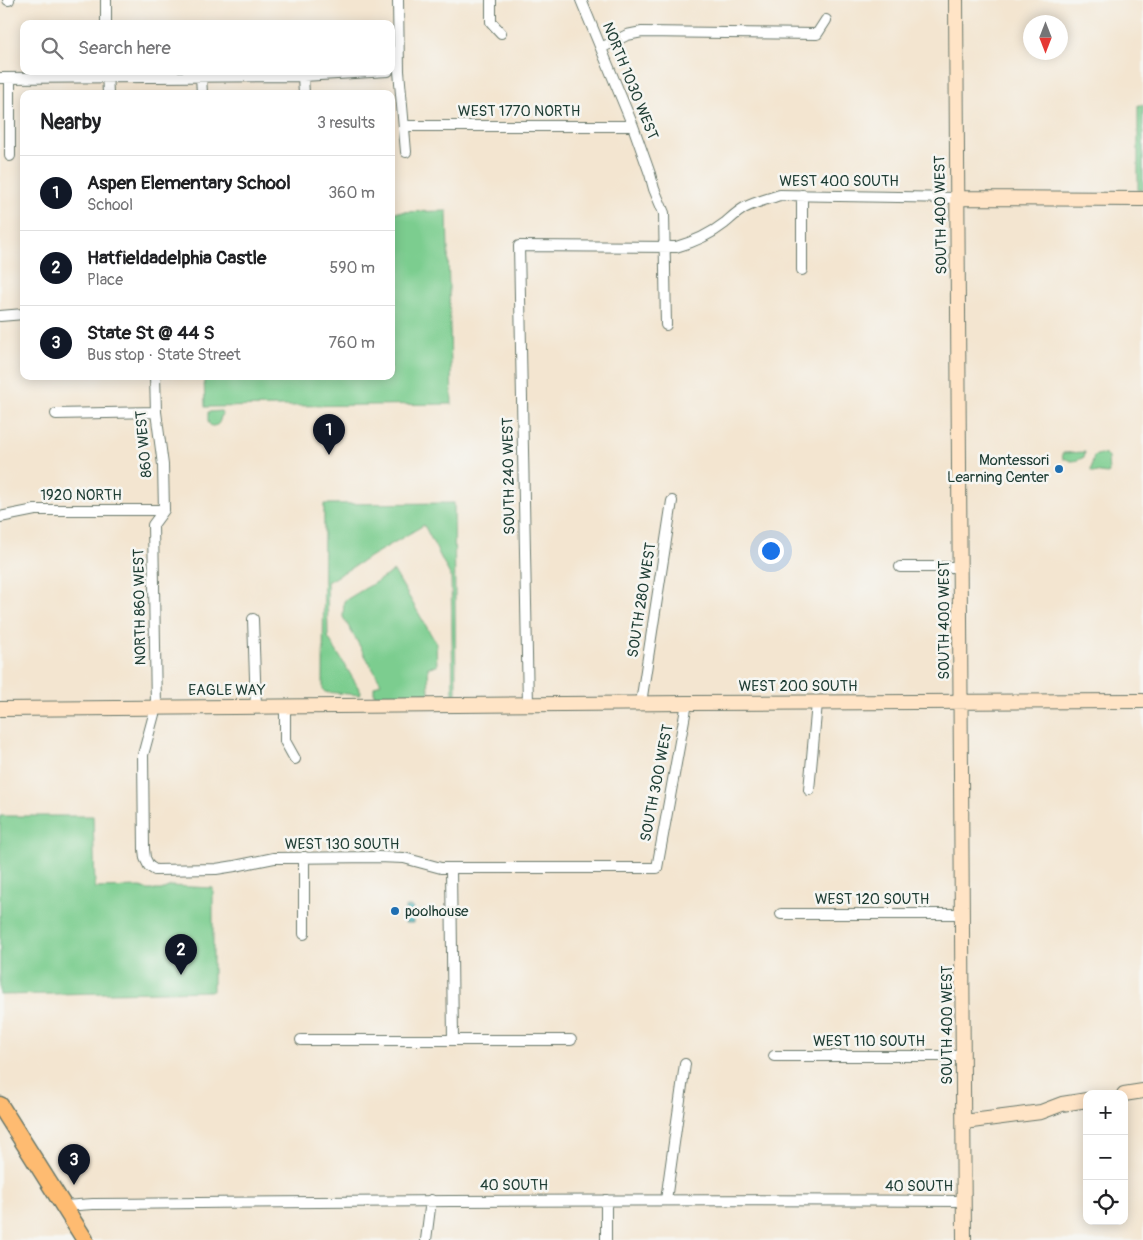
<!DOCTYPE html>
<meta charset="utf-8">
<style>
:root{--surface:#fff;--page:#f6f6f6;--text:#202124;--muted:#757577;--line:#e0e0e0;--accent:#111827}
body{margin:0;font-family:Pangolin,sans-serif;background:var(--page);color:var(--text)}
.controls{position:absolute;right:15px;bottom:15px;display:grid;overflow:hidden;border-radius:10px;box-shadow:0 2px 12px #0003}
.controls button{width:45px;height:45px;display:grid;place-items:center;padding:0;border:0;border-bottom:1px solid var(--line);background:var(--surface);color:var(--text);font:25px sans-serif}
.compass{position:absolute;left:1023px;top:15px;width:45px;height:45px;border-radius:50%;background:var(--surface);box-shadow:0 2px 12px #0003;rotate:180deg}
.you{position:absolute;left:770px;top:550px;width:18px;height:18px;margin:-12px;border:4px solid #fff;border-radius:50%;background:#1a73e8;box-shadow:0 0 0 8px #1a73e833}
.badge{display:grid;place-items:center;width:32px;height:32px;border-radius:50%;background:var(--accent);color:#fff;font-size:16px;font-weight:700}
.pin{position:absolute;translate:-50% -41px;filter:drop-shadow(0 1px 2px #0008)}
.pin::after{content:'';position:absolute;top:26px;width:18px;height:15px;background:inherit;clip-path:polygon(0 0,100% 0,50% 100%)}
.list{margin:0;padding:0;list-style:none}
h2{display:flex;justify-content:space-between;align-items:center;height:65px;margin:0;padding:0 20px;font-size:21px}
h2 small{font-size:16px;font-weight:400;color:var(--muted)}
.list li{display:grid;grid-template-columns:32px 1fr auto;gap:15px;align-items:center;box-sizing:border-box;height:75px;padding:0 20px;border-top:1px solid var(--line)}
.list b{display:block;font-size:19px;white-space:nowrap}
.list p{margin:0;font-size:16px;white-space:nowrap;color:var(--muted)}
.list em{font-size:16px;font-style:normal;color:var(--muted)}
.icon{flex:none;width:28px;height:28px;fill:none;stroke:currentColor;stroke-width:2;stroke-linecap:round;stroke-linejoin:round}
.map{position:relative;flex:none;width:1143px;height:1240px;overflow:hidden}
.search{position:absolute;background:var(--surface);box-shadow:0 2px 12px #0003;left:20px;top:20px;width:375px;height:55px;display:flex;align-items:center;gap:12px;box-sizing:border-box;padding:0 18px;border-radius:10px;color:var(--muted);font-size:19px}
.panel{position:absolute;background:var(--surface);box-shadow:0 2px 12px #0003;left:20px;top:90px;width:375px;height:290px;border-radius:10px}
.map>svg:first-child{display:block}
.green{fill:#7bcd8f;stroke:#4d8562}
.water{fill:#43b3b9;stroke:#317876}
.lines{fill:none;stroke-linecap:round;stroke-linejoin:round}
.street-casing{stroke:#69786b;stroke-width:12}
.secondary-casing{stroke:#69786b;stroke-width:16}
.primary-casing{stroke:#69786b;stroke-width:19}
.street{stroke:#fff;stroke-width:10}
.secondary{stroke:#ffe4c6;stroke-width:14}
.primary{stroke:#febb71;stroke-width:16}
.poi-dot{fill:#1f6fb2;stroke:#f6f6f2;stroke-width:2}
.labels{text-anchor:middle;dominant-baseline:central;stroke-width:5;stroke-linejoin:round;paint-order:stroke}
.street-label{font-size:15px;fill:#1f3d34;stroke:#f6f6f2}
.poi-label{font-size:15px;fill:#1f3d34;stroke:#f6f6f2;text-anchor:end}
</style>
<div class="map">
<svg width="1143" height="1240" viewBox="0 0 1143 1240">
<rect width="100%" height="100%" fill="#f6f6f2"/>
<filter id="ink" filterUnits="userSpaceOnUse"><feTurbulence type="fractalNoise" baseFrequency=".02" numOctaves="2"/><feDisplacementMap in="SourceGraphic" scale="10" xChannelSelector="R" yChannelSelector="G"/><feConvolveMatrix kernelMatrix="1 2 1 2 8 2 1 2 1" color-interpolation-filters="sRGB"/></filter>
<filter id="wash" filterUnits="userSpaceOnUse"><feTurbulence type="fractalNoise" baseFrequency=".0096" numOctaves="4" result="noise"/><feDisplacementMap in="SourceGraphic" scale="20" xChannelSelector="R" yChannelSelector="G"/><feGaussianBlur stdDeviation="1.12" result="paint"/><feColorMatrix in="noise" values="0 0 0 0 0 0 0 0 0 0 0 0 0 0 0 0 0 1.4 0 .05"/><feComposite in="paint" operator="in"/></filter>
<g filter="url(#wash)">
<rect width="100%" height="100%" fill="#f3e5d0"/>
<!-- green -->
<path class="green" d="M 1138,105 L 1143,105 L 1143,190 L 1138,190 Z
M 447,211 L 452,404 L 205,407 L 204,376 L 391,376 L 391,212 Z
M 221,411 C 223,416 222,412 221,417 C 219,423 219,426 211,426 L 208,422 L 208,412 Z
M 1085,452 L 1084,457 C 1080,459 1077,461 1072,461 C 1068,461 1067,458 1063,459 L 1062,453 Z
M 1100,454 L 1106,455 L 1108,458 L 1109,473 L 1107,474 L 1093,472 L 1091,471 L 1092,463 L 1094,456 Z
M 454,503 L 456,694 L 453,694 L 451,577 L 424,525 L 327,582 L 328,637 L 361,692 L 360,695 L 325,692 L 323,690 L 324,504 Z
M 394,571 L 436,643 L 437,666 L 428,667 L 429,694 L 374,695 L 374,687 L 381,683 L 343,617 L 344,601 Z
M 0,816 L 93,816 L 95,888 L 141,887 L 148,890 L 161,890 L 171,886 L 213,888 L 213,991 L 0,995 Z"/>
<!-- water -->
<path class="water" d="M 405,907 L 413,907 L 413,923 L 405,923 Z"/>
</g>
<g filter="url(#ink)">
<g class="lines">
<!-- street casing -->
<g class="street-casing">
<path id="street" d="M 8,0 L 9,0
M 106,0 L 106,24
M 398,0 L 399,71 L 406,152
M 491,0 L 491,22 L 501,33
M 581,0 L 633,126 L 650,174 L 654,189 L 664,213 L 666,325
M 601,48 L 627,35 L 642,32 L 817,34 L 826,20
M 107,71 L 108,94
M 201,76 L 202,94
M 303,76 L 304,94
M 0,78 L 303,76 L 388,71
M 10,78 L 10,156
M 404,126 L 633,126
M 802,195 L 802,270
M 0,316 L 24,314
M 155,376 L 156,412 L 163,465 L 164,510
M 56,414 L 156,412
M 164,510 L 153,525 L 156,707 L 143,755 L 144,849 L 145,858 L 149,866 L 155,870 L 216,869 L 235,866 L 274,858 L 378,857 L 404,858 L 441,868 L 657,868 L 687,703
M 0,517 L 35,510 L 164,510
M 900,567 L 960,567
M 253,619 L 256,707
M 641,703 L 672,501
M 528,705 L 519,246 L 676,247 C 694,242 711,234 725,223 C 731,218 737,212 744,208 C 755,202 768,199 780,195 L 957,198
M 285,706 L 285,741 L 295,759
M 809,790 L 817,703
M 451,868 L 453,1040
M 781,914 L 962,914
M 304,934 L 304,857
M 301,1040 L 571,1040
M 774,1056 L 963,1056
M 666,1200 L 685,1064
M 64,1206 L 93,1204 C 383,1201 674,1199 964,1201
M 426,1240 L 431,1200
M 606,1240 L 606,1200"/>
</g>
<!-- secondary casing -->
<g class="secondary-casing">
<path id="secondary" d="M 956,0 L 964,1240
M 957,198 L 1143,199
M 0,709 L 687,703 L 1143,701
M 1124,1094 L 1143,1091
M 964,1122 L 1041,1112 L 1062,1104 L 1087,1100"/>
</g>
<!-- primary casing -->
<g class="primary-casing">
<path id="primary" d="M 0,1105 L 85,1240"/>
</g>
<!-- street -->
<use href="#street" class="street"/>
<!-- secondary -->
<use href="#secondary" class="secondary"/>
<!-- primary -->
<use href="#primary" class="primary"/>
</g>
</g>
<!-- markers -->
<g class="poi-dot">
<circle cx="1059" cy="469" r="5"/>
<circle cx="395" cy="911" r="5"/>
</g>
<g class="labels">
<!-- street labels -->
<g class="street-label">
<text transform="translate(630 81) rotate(68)">NORTH 1030 WEST</text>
<text x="519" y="111">WEST 1770 NORTH</text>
<text x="839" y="181">WEST 400 SOUTH</text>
<text transform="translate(941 215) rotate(-91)">SOUTH 400 WEST</text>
<text transform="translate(144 444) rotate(-95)">860 WEST</text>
<text transform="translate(509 476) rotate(-91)">SOUTH 240 WEST</text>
<text x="81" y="495">1920 NORTH</text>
<text transform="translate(642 600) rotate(-81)">SOUTH 280 WEST</text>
<text transform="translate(140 607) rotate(-91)">NORTH 860 WEST</text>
<text transform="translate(944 620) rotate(-90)">SOUTH 400 WEST</text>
<text x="798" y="686">WEST 200 SOUTH</text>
<text x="227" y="690">EAGLE WAY</text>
<text transform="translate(657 783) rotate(-79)">SOUTH 300 WEST</text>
<text x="342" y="844">WEST 130 SOUTH</text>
<text x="872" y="899">WEST 120 SOUTH</text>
<text transform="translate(947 1025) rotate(-90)">SOUTH 400 WEST</text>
<text x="869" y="1041">WEST 110 SOUTH</text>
<text x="514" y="1185">40 SOUTH</text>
<text x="919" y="1186">40 SOUTH</text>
</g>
<!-- poi labels -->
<g class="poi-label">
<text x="1049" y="460">Montessori<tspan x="1049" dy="17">Learning Center</tspan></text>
<text x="405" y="911" text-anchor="start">poolhouse</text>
</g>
</g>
</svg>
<div class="controls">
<button>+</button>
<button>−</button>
<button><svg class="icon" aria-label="locate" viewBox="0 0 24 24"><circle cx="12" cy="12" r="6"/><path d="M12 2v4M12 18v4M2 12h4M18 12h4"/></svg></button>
</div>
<svg class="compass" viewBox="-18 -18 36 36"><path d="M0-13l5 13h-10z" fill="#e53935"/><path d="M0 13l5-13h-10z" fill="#757577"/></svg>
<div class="you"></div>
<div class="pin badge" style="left:329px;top:455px">1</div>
<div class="pin badge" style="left:181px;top:975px">2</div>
<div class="pin badge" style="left:74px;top:1185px">3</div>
<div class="search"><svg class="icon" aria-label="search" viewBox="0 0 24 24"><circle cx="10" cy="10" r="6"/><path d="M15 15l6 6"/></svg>Search here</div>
<section class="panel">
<h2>Nearby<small>3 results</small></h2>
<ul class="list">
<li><span class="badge">1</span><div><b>Aspen Elementary School</b><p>School</p></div><em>360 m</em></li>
<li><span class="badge">2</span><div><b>Hatfieldadelphia Castle</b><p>Place</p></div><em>590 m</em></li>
<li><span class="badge">3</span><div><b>State St @ 44 S</b><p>Bus stop · State Street</p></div><em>760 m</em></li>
</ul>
</section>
</div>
